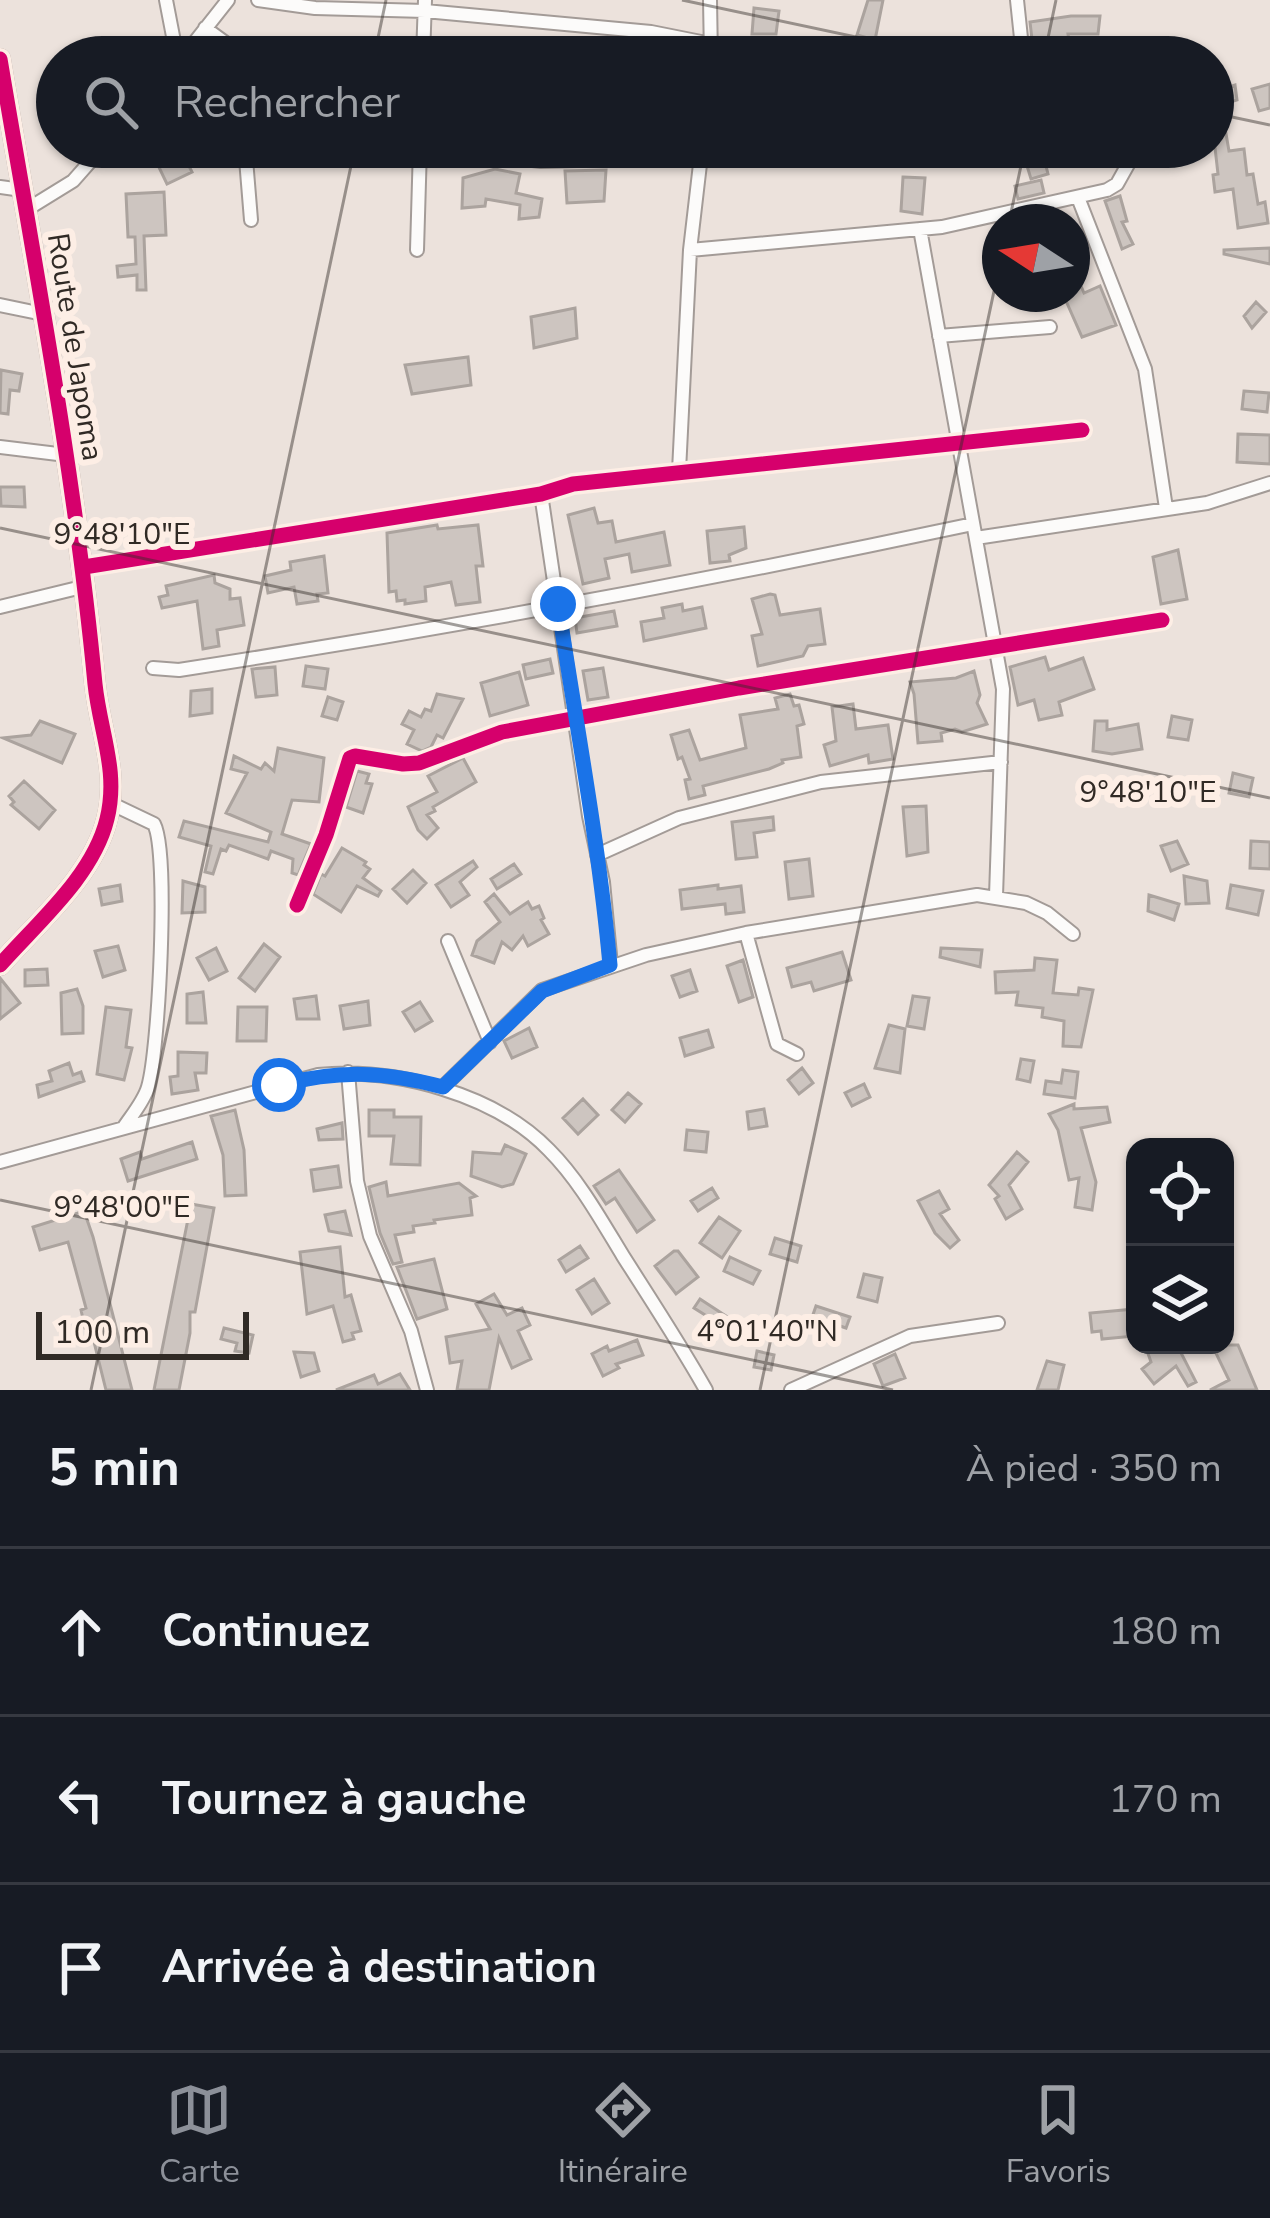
<!DOCTYPE html>
<html lang="fr">
<meta charset="utf-8">
<style>
:root{--surface:#171b24;--page:#20242c;--text:#f1f3f6;--muted:#9ea1a6;--line:#363941;--accent:#8c9099}
body{margin:0;font-family:"Nunito Sans",sans-serif;background:var(--page);color:var(--text)}
.controls{position:absolute;right:36px;bottom:36px;display:grid;overflow:hidden;border-radius:24px;box-shadow:0 3px 9px #0004}
.controls button{width:108px;height:108px;display:grid;place-items:center;padding:0;border:0;border-bottom:3px solid var(--line);background:var(--surface);color:var(--text);font:60px sans-serif}
.compass{position:absolute;left:982px;top:204px;width:108px;height:108px;border-radius:50%;background:var(--surface);box-shadow:0 3px 9px #0004;rotate:282deg}
.scale{position:absolute;left:36px;bottom:30px;width:213px;box-sizing:border-box;padding-left:12px;border:6px solid #302a25;border-top:0;font-size:33px;line-height:42px;white-space:nowrap;color:#302a25;-webkit-text-stroke:9px #fdeee5;paint-order:stroke}
.stop{position:absolute;width:36px;height:36px;margin:-27px;border:9px solid #1a73e8;border-radius:50%;background:#fff}
.stop.end{background:#1a73e8;border-color:#fff;box-shadow:0 3px 12px #0008}
.list{margin:0;padding:0;list-style:none}
h2{display:flex;justify-content:space-between;align-items:center;height:156px;margin:0;padding:0 48px;font-size:51px}
h2 small{font-size:39px;font-weight:400;color:var(--muted)}
.list li{display:grid;grid-template-columns:78px 1fr auto;gap:36px;align-items:center;box-sizing:border-box;height:168px;padding:0 48px;border-top:3px solid var(--line)}
.list b{display:block;font-size:45px;white-space:nowrap}
.list em{font-size:39px;font-style:normal;color:var(--muted)}
.icon{flex:none;width:66px;height:66px;fill:none;stroke:currentColor;stroke-width:2;stroke-linecap:round;stroke-linejoin:round}
.map{position:relative;flex:none;width:1270px;height:1390px;overflow:hidden}
.search{position:absolute;background:var(--surface);box-shadow:0 3px 9px #0004;left:36px;right:36px;top:36px;height:132px;display:flex;align-items:center;gap:30px;box-sizing:border-box;padding:0 42px;border-radius:66px;color:var(--muted);font-size:45px}
.sheet{height:660px;background:var(--surface)}
nav{display:flex;justify-content:space-around;align-items:center;box-sizing:border-box;height:168px;border-top:3px solid var(--line);background:var(--surface);font-size:33px;color:var(--muted)}
nav a{display:grid;justify-items:center;gap:6px}
nav .on{color:var(--accent)}
.map>svg:first-child{display:block}
.building{fill:#cdc5c0;stroke:#aba39e;stroke-width:3}
.lines{fill:none;stroke-linecap:round;stroke-linejoin:round}
.street-casing{stroke:#a39b97;stroke-width:16}
.secondary-casing{stroke:#a39b97;stroke-width:22}
.street{stroke:#fcfbfa;stroke-width:12}
.secondary{stroke:#fcfbfa;stroke-width:18}
.cycleway-casing{stroke:#fdeee5;stroke-width:22}
.cycleway{stroke:#d6006c;stroke-width:15}
.route{stroke:#1a73e8;stroke-width:15}
.ticks{fill:none;stroke:#302a25;stroke-width:3;stroke-opacity:0.45}
.labels{text-anchor:middle;dominant-baseline:central;stroke-width:12;stroke-linejoin:round;paint-order:stroke}
.street-label{font-size:30px;fill:#302a25;stroke:#fdeee5}
.ticks-label{font-size:30px;text-anchor:middle;fill:#302a25;stroke:#fdeee5;stroke-width:12;stroke-linejoin:round;paint-order:stroke}
</style>
<div class="map">
<svg width="1270" height="1390" viewBox="0 0 1270 1390">
<rect width="100%" height="100%" fill="#ece2dc"/>
<!-- building -->
<path class="building" d="M 868,0 L 883,0 L 875,40 L 857,35 Z
M 754,8 L 779,11 L 776,34 L 752,34 Z
M 1071,16 L 1100,16 L 1098,34 L 1068,34 L 1070,48 L 1056,50 L 1057,57 L 1034,57 L 1030,22 Z
M 1108,38 L 1111,57 L 1093,57 L 1091,40 Z
M 460,41 L 470,41 L 468,57 L 435,57 L 434,53 L 458,47 Z
M 1270,84 L 1270,108 L 1259,111 L 1252,89 Z
M 1235,85 L 1237,100 L 1213,107 L 1213,92 Z
M 1225,128 L 1229,151 L 1244,149 L 1247,175 L 1253,174 L 1258,204 L 1265,202 L 1268,223 L 1238,228 L 1233,189 L 1215,192 L 1213,175 L 1218,174 L 1213,130 Z
M 1034,147 L 1099,147 L 1100,155 L 1072,158 L 1073,163 L 1046,166 L 1048,174 L 1031,179 L 1024,156 L 1035,153 Z
M 180,148 L 192,172 L 167,184 L 155,159 Z
M 495,169 L 520,174 L 516,193 L 542,199 L 539,217 L 519,219 L 520,205 L 486,199 L 485,206 L 462,208 L 463,178 Z
M 606,170 L 604,201 L 567,203 L 565,171 Z
M 903,177 L 925,178 L 922,214 L 901,211 Z
M 1041,180 L 1044,193 L 1018,199 L 1015,186 Z
M 164,192 L 166,235 L 144,236 L 146,290 L 137,290 L 137,275 L 118,277 L 117,266 L 136,264 L 135,237 L 128,237 L 126,194 Z
M 1120,196 L 1127,221 L 1122,222 L 1133,244 L 1122,249 L 1105,201 Z
M 1270,248 L 1270,264 L 1224,254 L 1224,250 Z
M 1072,265 L 1084,293 L 1100,286 L 1116,325 L 1082,337 L 1063,294 L 1072,294 Z
M 1256,302 L 1266,312 L 1252,328 L 1244,316 Z
M 575,308 L 577,338 L 534,348 L 531,317 Z
M 468,357 L 471,385 L 412,394 L 405,365 Z
M 1,370 L 22,374 L 19,391 L 10,390 L 8,414 L 0,413 Z
M 1244,391 L 1269,393 L 1267,412 L 1242,409 Z
M 1238,434 L 1270,435 L 1270,464 L 1237,462 Z
M 0,487 L 24,487 L 25,507 L 1,506 Z
M 594,508 L 598,523 L 612,521 L 616,542 L 664,532 L 670,565 L 632,572 L 629,554 L 605,559 L 609,578 L 583,584 L 568,515 Z
M 437,525 L 438,529 L 478,525 L 483,566 L 476,566 L 480,602 L 456,605 L 451,582 L 425,587 L 426,601 L 405,604 L 405,600 L 397,601 L 396,591 L 389,592 L 387,533 Z
M 744,527 L 746,548 L 729,555 L 730,561 L 710,563 L 707,531 Z
M 1178,550 L 1187,599 L 1161,604 L 1153,557 Z
M 324,556 L 328,593 L 317,594 L 318,601 L 297,604 L 294,587 L 268,593 L 265,576 L 291,570 L 290,562 Z
M 214,575 L 215,583 L 230,589 L 230,599 L 240,598 L 244,625 L 217,630 L 219,646 L 203,649 L 197,601 L 162,608 L 159,597 L 168,595 L 166,586 Z
M 770,594 L 775,595 L 780,615 L 820,609 L 825,644 L 808,646 L 803,656 L 758,666 L 752,636 L 762,634 L 752,599 Z
M 682,604 L 683,611 L 702,607 L 706,628 L 644,641 L 641,622 L 664,618 L 662,608 Z
M 614,611 L 617,626 L 577,633 L 575,618 Z
M 1045,657 L 1049,670 L 1083,658 L 1094,689 L 1059,702 L 1062,715 L 1039,720 L 1034,700 L 1018,705 L 1010,667 Z
M 550,659 L 553,673 L 526,679 L 523,665 Z
M 306,666 L 328,669 L 325,689 L 303,686 Z
M 275,667 L 277,695 L 256,697 L 252,669 Z
M 603,668 L 608,697 L 588,700 L 583,671 Z
M 974,671 L 980,695 L 977,703 L 987,724 L 962,732 L 955,729 L 941,733 L 942,741 L 918,743 L 914,694 L 910,682 L 956,678 Z
M 519,672 L 528,705 L 490,716 L 481,683 Z
M 212,689 L 212,713 L 190,716 L 191,691 Z
M 437,694 L 463,699 L 443,738 L 437,735 L 431,747 L 422,751 L 407,744 L 414,730 L 402,724 L 409,711 L 421,717 L 425,709 L 431,711 Z
M 790,694 L 794,706 L 799,705 L 804,724 L 797,726 L 801,757 L 782,760 L 783,763 L 769,769 L 703,786 L 705,795 L 689,799 L 685,780 L 690,779 L 682,757 L 678,759 L 671,735 L 689,730 L 700,760 L 746,748 L 740,715 L 778,709 L 775,698 Z
M 328,697 L 343,702 L 337,720 L 322,716 Z
M 853,704 L 856,729 L 888,725 L 893,759 L 869,763 L 868,755 L 830,766 L 824,745 L 836,741 L 832,707 Z
M 1172,716 L 1192,720 L 1188,740 L 1168,737 Z
M 40,721 L 75,734 L 62,763 L 3,738 L 31,735 Z
M 1095,721 L 1107,721 L 1107,730 L 1138,724 L 1142,749 L 1112,754 L 1093,751 Z
M 278,748 L 324,758 L 319,802 L 292,800 L 282,834 L 311,844 L 298,875 L 292,873 L 293,859 L 271,851 L 268,859 L 229,845 L 226,851 L 221,849 L 213,874 L 205,872 L 211,846 L 179,837 L 184,821 L 268,842 L 271,832 L 226,813 L 247,773 L 231,769 L 234,756 L 261,769 L 265,763 L 274,771 Z
M 463,758 L 476,782 L 433,807 L 435,811 L 427,815 L 438,828 L 427,839 L 418,830 L 408,807 L 437,792 L 428,776 Z
M 357,771 L 369,774 L 366,783 L 372,784 L 363,813 L 346,807 Z
M 1233,773 L 1253,778 L 1249,797 L 1229,793 Z
M 24,781 L 55,810 L 39,829 L 11,805 L 14,802 L 9,796 Z
M 926,806 L 928,852 L 907,856 L 903,807 Z
M 773,817 L 774,830 L 754,833 L 757,857 L 736,859 L 732,822 Z
M 1177,841 L 1188,864 L 1171,871 L 1161,846 Z
M 1251,841 L 1270,842 L 1270,869 L 1250,868 Z
M 342,848 L 366,862 L 364,865 L 370,869 L 363,878 L 381,891 L 378,896 L 357,886 L 341,912 L 313,894 L 321,874 L 325,876 Z
M 809,859 L 813,896 L 789,899 L 785,862 Z
M 473,861 L 477,867 L 460,882 L 469,895 L 451,907 L 436,885 Z
M 514,864 L 521,874 L 497,889 L 491,879 Z
M 413,870 L 426,883 L 407,903 L 393,889 Z
M 1184,876 L 1207,881 L 1209,903 L 1186,904 Z
M 183,881 L 205,887 L 205,912 L 182,913 Z
M 120,885 L 122,901 L 102,905 L 99,889 Z
M 718,885 L 718,889 L 741,886 L 744,912 L 726,914 L 725,904 L 682,909 L 680,890 Z
M 1231,885 L 1263,891 L 1258,915 L 1227,908 Z
M 494,894 L 510,914 L 528,902 L 532,909 L 539,906 L 544,918 L 541,920 L 549,934 L 528,946 L 523,936 L 512,950 L 502,942 L 494,963 L 472,955 L 477,941 L 500,922 L 485,902 Z
M 1149,895 L 1179,904 L 1174,920 L 1148,911 Z
M 264,944 L 280,957 L 255,991 L 239,978 Z
M 118,946 L 125,970 L 103,977 L 95,951 Z
M 216,948 L 227,971 L 209,980 L 197,958 Z
M 941,948 L 982,950 L 980,967 L 940,957 Z
M 842,952 L 851,980 L 814,991 L 811,982 L 792,987 L 787,968 Z
M 1035,958 L 1057,960 L 1053,993 L 1078,995 L 1079,988 L 1093,990 L 1081,1047 L 1063,1046 L 1064,1021 L 1042,1017 L 1043,1008 L 1016,1005 L 1018,992 L 996,993 L 995,972 L 1034,970 Z
M 743,960 L 753,997 L 739,1002 L 727,966 Z
M 47,969 L 48,985 L 25,986 L 25,970 Z
M 690,970 L 697,991 L 680,997 L 672,976 Z
M 0,978 L 20,1003 L 0,1019 Z
M 77,989 L 83,1006 L 83,1033 L 62,1034 L 61,993 Z
M 203,992 L 206,1023 L 187,1023 L 187,994 Z
M 316,996 L 319,1019 L 297,1019 L 294,999 Z
M 913,996 L 929,998 L 924,1029 L 907,1026 Z
M 368,1001 L 370,1025 L 344,1029 L 340,1006 Z
M 420,1002 L 432,1021 L 415,1031 L 403,1012 Z
M 106,1007 L 131,1010 L 126,1047 L 132,1048 L 124,1080 L 97,1074 Z
M 238,1007 L 267,1007 L 266,1041 L 237,1041 Z
M 889,1025 L 905,1029 L 900,1073 L 875,1068 Z
M 529,1028 L 537,1047 L 512,1058 L 504,1041 Z
M 708,1030 L 713,1047 L 685,1056 L 680,1038 Z
M 178,1052 L 207,1053 L 206,1073 L 195,1073 L 198,1090 L 172,1094 L 170,1077 L 178,1076 Z
M 1021,1059 L 1034,1061 L 1030,1082 L 1017,1079 Z
M 69,1063 L 73,1075 L 81,1072 L 84,1081 L 39,1097 L 37,1085 L 52,1081 L 49,1071 Z
M 802,1068 L 813,1083 L 799,1094 L 788,1080 Z
M 1063,1070 L 1078,1072 L 1075,1098 L 1044,1094 L 1046,1081 L 1061,1083 Z
M 864,1084 L 870,1097 L 852,1106 L 845,1093 Z
M 628,1093 L 641,1104 L 625,1122 L 612,1110 Z
M 583,1099 L 598,1115 L 578,1134 L 563,1118 Z
M 1074,1104 L 1074,1109 L 1107,1107 L 1110,1122 L 1081,1128 L 1096,1182 L 1092,1210 L 1075,1207 L 1079,1178 L 1069,1180 L 1058,1130 L 1049,1114 Z
M 764,1109 L 767,1126 L 749,1129 L 747,1112 Z
M 235,1110 L 244,1150 L 246,1195 L 225,1196 L 223,1155 L 211,1116 Z
M 369,1110 L 394,1110 L 394,1117 L 421,1117 L 420,1165 L 391,1164 L 394,1136 L 369,1136 Z
M 342,1123 L 343,1139 L 319,1140 L 317,1129 Z
M 687,1130 L 708,1132 L 706,1152 L 685,1150 Z
M 192,1142 L 197,1159 L 128,1181 L 121,1159 L 140,1152 L 142,1159 Z
M 505,1145 L 526,1154 L 513,1184 L 502,1187 L 471,1176 L 473,1152 L 501,1154 Z
M 1017,1152 L 1028,1162 L 1009,1185 L 1022,1209 L 1006,1219 L 995,1199 L 999,1196 L 989,1185 Z
M 338,1166 L 341,1187 L 314,1191 L 311,1170 Z
M 619,1170 L 654,1220 L 637,1232 L 615,1198 L 606,1204 L 594,1186 Z
M 386,1182 L 388,1196 L 459,1183 L 476,1196 L 470,1198 L 472,1215 L 434,1220 L 435,1223 L 413,1226 L 414,1232 L 395,1235 L 402,1262 L 393,1264 L 380,1233 L 369,1187 Z
M 712,1188 L 718,1198 L 698,1211 L 691,1201 Z
M 939,1191 L 949,1209 L 940,1214 L 959,1240 L 950,1248 L 935,1233 L 918,1201 Z
M 191,1204 L 214,1208 L 195,1312 L 190,1312 L 190,1333 L 179,1390 L 154,1390 Z
M 84,1211 L 93,1237 L 132,1390 L 106,1390 L 90,1326 L 85,1328 L 81,1310 L 86,1308 L 68,1242 L 40,1250 L 33,1227 Z
M 345,1211 L 351,1235 L 329,1231 L 325,1215 Z
M 719,1217 L 740,1231 L 722,1258 L 700,1243 Z
M 775,1238 L 801,1246 L 797,1262 L 770,1254 Z
M 580,1246 L 588,1258 L 566,1272 L 559,1260 Z
M 340,1247 L 345,1297 L 351,1295 L 361,1331 L 352,1333 L 354,1339 L 343,1342 L 333,1306 L 307,1314 L 300,1252 Z
M 674,1251 L 678,1251 L 698,1277 L 676,1294 L 655,1266 Z
M 730,1257 L 760,1271 L 753,1284 L 724,1271 Z
M 434,1259 L 447,1309 L 417,1319 L 397,1267 Z
M 864,1274 L 882,1278 L 877,1302 L 858,1297 Z
M 594,1279 L 609,1303 L 592,1314 L 577,1290 Z
M 494,1294 L 507,1315 L 522,1308 L 530,1325 L 518,1331 L 531,1359 L 512,1368 L 499,1338 L 489,1390 L 457,1390 L 462,1361 L 450,1363 L 446,1337 L 490,1329 L 476,1304 Z
M 700,1299 L 735,1322 L 729,1330 L 694,1308 Z
M 816,1306 L 850,1317 L 846,1328 L 837,1325 L 832,1338 L 808,1329 Z
M 1135,1309 L 1135,1336 L 1102,1339 L 1101,1331 L 1092,1332 L 1090,1313 Z
M 224,1328 L 253,1335 L 249,1353 L 235,1351 L 237,1343 L 221,1339 Z
M 637,1340 L 643,1355 L 616,1364 L 619,1368 L 603,1376 L 592,1354 L 607,1346 L 609,1351 Z
M 1145,1345 L 1177,1345 L 1196,1382 L 1188,1386 L 1176,1366 L 1154,1384 L 1142,1369 L 1151,1362 Z
M 1212,1345 L 1238,1345 L 1257,1390 L 1210,1390 L 1229,1380 Z
M 757,1351 L 774,1355 L 771,1370 L 754,1367 Z
M 294,1352 L 314,1353 L 319,1371 L 301,1377 Z
M 895,1354 L 905,1378 L 883,1386 L 874,1364 Z
M 1047,1361 L 1064,1365 L 1058,1390 L 1037,1390 Z
M 400,1374 L 410,1390 L 336,1390 L 374,1375 L 378,1384 Z"/>
<g class="lines">
<!-- street casing -->
<g class="street-casing">
<path id="street" d="M 166,0 L 177,57
M 258,0 L 315,8 L 425,11 L 651,32 L 736,49 L 848,52 L 864,57
M 710,0 L 711,57
M 1017,0 L 1023,57
M 205,28 L 234,49 L 237,57
M 183,57 L 228,0
M 423,57 L 425,0
M 245,147 L 251,220
M 423,147 L 541,161 L 613,159
M 0,187 L 22,190
M 1079,200 L 1145,369 L 1166,508
M 26,210 L 73,181 L 103,147
M 920,229 L 1003,689 L 996,896
M 417,250 L 420,147
M 690,250 L 942,227 L 1107,190 L 1117,184 L 1131,159
M 0,305 L 43,314
M 939,336 L 1050,327
M 0,447 L 66,455
M 679,471 L 690,250 L 702,147
M 541,494 L 589,816 L 603,882 L 611,965
M 976,538 L 1207,503 L 1270,483
M 84,567 L 541,494 L 573,484 L 1082,430
M 0,607 L 86,586
M 153,668 L 179,670 C 445,629 710,580 973,524
M 110,803 L 154,824 C 169,852 159,1051 148,1087 C 144,1101 132,1115 124,1127
M 597,855 L 679,818 L 821,782 L 1001,762
M 297,905 L 326,835 L 350,758 L 355,756 L 403,764 L 419,763 L 502,732 L 739,688 L 1162,620
M 746,933 L 777,1044 L 797,1054
M 448,941 L 490,1042
M 348,1072 L 357,1181 L 370,1236 L 411,1331 L 427,1390
M 443,1087 L 542,990 L 646,955 L 746,933 L 977,895 L 1026,903 L 1047,913 L 1073,934
M 0,1162 L 318,1075 C 394,1067 495,1094 549,1150 C 579,1180 601,1220 623,1256 C 651,1300 680,1344 706,1390
M 791,1390 L 910,1336 L 998,1323"/>
</g>
<!-- secondary casing -->
<g class="secondary-casing">
<path id="secondary" d="M 0,59 C 35,267 75,474 95,684 C 100,732 119,771 107,819 C 93,876 38,922 0,965"/>
</g>
<!-- street -->
<use href="#street" class="street"/>
<!-- secondary -->
<use href="#secondary" class="secondary"/>
<!-- cycleway casing -->
<g class="cycleway-casing">
<path id="cycleway" d="M 0,59 C 35,267 75,474 95,684 C 100,732 119,771 107,819 C 93,876 38,922 0,965
M 84,567 L 541,494 L 573,484 L 1082,430
M 297,905 L 326,835 L 350,758 L 355,756 L 403,764 L 419,763 L 502,732 L 739,688 L 1162,620"/>
</g>
<!-- cycleway -->
<use href="#cycleway" class="cycleway"/>
</g>
<g class="lines">
<!-- route -->
<path class="route" d="M 279,1085 C 339,1070 383,1071 443,1087 L 542,991 L 610,965 C 599,844 576,724 558,604"/>
</g>
<!-- ticks -->
<path class="ticks" d="M 682,0 L 950,57M 374,57 L 386,0M 1044,57 L 1056,0M 1213,113 L 1270,125M 1009,222 L 1025,147M 0,528 L 1270,798M 0,1200 L 893,1390M 91,1390 L 355,147M 760,1390 L 1000,263"/>
<g class="labels">
<!-- street labels -->
<g class="street-label">
<text transform="translate(75 347) rotate(81)">Route de Japoma</text>
</g>
</g>
<g class="ticks-label">
<text x="122" y="544">9°48'10"E</text>
<text x="1148" y="802">9°48'10"E</text>
<text x="122" y="1217">9°48'00"E</text>
<text x="767" y="1341">4°01'40"N</text>
</g>
</svg>
<div class="controls">
<button><svg class="icon" aria-label="locate" viewBox="0 0 24 24"><circle cx="12" cy="12" r="6"/><path d="M12 2v4M12 18v4M2 12h4M18 12h4"/></svg></button>
<button><svg class="icon" aria-label="layers" viewBox="0 0 24 24"><path d="M12 4l9 5-9 5-9-5zM3 14l9 5 9-5"/></svg></button>
</div>
<svg class="compass" viewBox="-18 -18 36 36"><path d="M0-13l5 13h-10z" fill="#e53935"/><path d="M0 13l5-13h-10z" fill="#9ea1a6"/></svg>
<div class="scale">100 m</div>
<div class="stop" style="left:279px;top:1085px"></div>
<div class="stop end" style="left:558px;top:604px"></div>
<div class="search"><svg class="icon" aria-label="search" viewBox="0 0 24 24"><circle cx="10" cy="10" r="6"/><path d="M15 15l6 6"/></svg>Rechercher</div>
</div>
<section class="sheet">
<h2>5 min<small>À pied · 350 m</small></h2>
<ul class="list">
<li><svg class="icon" aria-label="ahead" viewBox="0 0 24 24"><path d="M12 20V5M6 11l6-6 6 6"/></svg><div><b>Continuez</b></div><em>180 m</em></li>
<li><svg class="icon" aria-label="left" viewBox="0 0 24 24"><path d="M17 20v-9H6M10 6l-5 5 5 5"/></svg><div><b>Tournez à gauche</b></div><em>170 m</em></li>
<li><svg class="icon" aria-label="arrive" viewBox="0 0 24 24"><path d="M6 21V4h12l-3 4 3 4H6"/></svg><div><b>Arrivée à destination</b></div></li>
</ul>
</section>
<nav>
<a class="on"><svg class="icon" aria-label="map" viewBox="0 0 24 24"><path d="M3 6l6-2 6 2 6-2v14l-6 2-6-2-6 2zM9 4v14M15 6v14"/></svg>Carte</a>
<a><svg class="icon" aria-label="directions" viewBox="0 0 24 24"><path d="M12 3l9 9-9 9-9-9zM9 14v-3h6M13 9l2 2-2 2"/></svg>Itinéraire</a>
<a><svg class="icon" aria-label="saved" viewBox="0 0 24 24"><path d="M7 4h10v16l-5-4-5 4z"/></svg>Favoris</a>
</nav>
